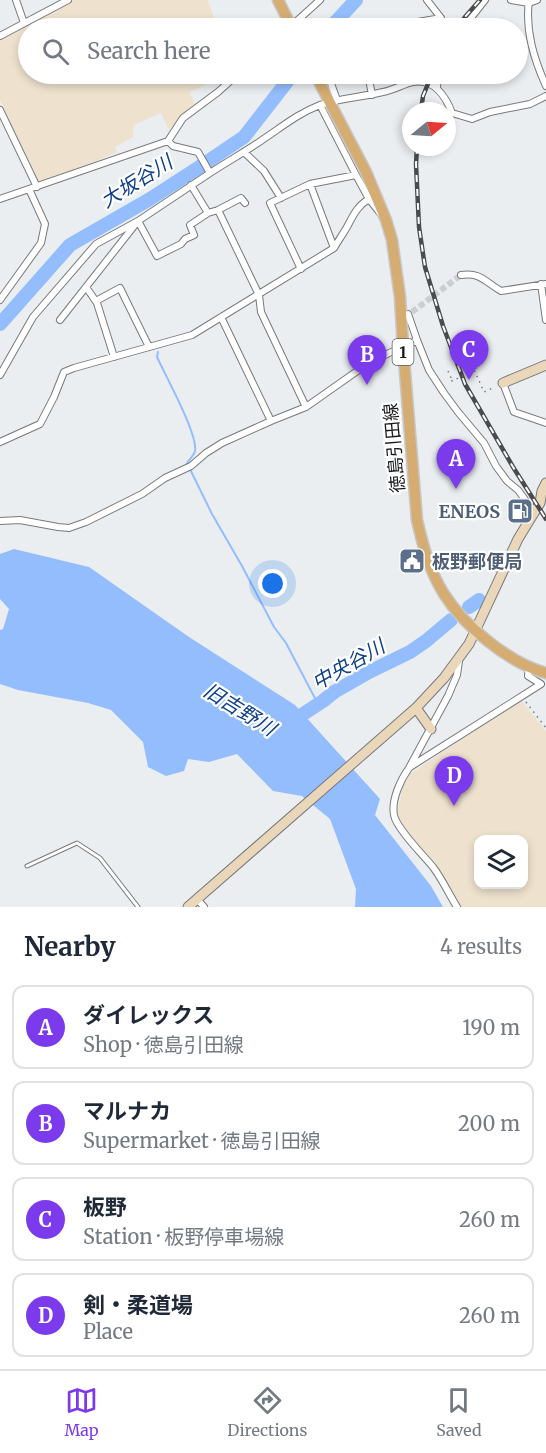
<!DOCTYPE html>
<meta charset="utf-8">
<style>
:root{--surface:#fff;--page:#f6f6f7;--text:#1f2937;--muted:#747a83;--line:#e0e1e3;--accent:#7c3aed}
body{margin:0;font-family:Merriweather,"Noto Sans JP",serif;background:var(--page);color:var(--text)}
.controls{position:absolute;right:18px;bottom:18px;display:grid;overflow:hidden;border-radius:12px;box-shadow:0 3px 9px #0003}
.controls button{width:54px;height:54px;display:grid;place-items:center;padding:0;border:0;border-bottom:2px solid var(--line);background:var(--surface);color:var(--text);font:30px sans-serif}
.compass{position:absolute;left:402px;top:102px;width:54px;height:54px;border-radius:50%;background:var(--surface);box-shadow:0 3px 9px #0003;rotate:72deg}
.you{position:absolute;left:273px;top:584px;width:21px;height:21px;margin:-15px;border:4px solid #fff;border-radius:50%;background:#1a73e8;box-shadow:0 0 0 9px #1a73e833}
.badge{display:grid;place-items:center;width:39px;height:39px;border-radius:50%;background:var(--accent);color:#fff;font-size:20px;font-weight:700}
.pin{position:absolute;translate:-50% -50px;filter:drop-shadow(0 2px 3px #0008)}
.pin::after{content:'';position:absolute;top:32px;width:21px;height:18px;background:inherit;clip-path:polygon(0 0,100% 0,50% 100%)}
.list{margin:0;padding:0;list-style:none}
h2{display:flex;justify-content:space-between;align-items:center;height:78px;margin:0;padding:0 24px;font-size:26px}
h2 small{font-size:20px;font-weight:400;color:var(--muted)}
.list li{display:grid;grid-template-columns:39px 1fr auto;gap:18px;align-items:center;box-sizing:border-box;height:84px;margin:0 12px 12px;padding:0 12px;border:2px solid var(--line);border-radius:12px}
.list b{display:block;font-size:22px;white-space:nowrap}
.list p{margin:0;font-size:20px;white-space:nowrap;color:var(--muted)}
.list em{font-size:20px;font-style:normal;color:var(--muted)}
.icon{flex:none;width:33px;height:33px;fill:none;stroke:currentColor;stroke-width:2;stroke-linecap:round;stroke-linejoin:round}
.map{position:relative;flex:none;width:546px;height:907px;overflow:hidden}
.search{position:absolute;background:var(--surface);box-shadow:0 3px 9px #0003;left:18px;right:18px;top:18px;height:66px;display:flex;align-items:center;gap:15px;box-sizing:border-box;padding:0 21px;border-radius:33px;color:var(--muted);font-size:22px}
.sheet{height:462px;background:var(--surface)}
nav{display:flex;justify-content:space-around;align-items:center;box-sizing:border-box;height:84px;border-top:2px solid var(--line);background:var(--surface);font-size:16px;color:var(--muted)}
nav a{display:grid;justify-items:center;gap:3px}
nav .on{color:var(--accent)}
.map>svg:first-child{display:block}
.education{fill:#eee2ce;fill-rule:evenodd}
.water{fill:#94bdfe}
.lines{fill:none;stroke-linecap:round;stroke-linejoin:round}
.stream{stroke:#94bdfe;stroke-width:2}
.river{stroke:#94bdfe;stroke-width:14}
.street-tunnel{stroke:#cbced1;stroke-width:6;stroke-dasharray:6 3;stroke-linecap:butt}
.lane-casing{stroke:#777a7d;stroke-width:5}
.street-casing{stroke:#777a7d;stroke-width:8}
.secondary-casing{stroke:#777a7d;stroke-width:11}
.primary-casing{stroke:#c8c8c9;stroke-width:13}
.path{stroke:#797b7e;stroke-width:1.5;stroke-dasharray:1.5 4.5;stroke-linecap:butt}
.lane{stroke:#fff;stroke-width:3}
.street{stroke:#fff;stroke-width:6}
.secondary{stroke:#ead6b9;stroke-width:9}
.primary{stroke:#d5ad73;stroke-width:10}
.rail-casing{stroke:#494b4d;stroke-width:4.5}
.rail{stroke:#fff;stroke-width:2;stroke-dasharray:7;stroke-linecap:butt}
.path-bridge{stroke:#797b7e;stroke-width:1.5;stroke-dasharray:1.5 4.5;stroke-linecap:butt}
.labels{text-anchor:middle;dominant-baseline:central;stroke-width:4.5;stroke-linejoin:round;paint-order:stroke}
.shield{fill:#fff;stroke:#5e5f60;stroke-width:1.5}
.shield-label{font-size:16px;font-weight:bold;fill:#191a1c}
.street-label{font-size:18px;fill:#191a1c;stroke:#fff}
.service-label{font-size:18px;font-weight:bold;fill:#4e5e75;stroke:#fff;text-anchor:end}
.water-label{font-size:20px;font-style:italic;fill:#0f408a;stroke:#fff}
</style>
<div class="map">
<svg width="546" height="907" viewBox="0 0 546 907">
<rect width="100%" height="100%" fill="#eaeef1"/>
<!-- education -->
<path class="education" d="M 74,0 L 208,0 L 217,28 L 28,28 L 28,74 L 228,74 L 190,92 L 195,105 L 179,119 L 169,130 L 161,113 L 134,125 L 133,137 L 115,147 L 117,152 L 88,165 L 39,182 L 0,100 L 0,39 Z
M 521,700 L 546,731 L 546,907 L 460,907 L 437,868 L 399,823 L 397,813 L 403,786 L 408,775 ZM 478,840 L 524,840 L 524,884 L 478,884 Z"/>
<!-- water -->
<path class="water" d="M 14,549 L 89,567 L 189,637 L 295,705 L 380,799 L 375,815 L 431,886 L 443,907 L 355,907 L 356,889 L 330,819 L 302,796 L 273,791 L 237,754 L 209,762 L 188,759 L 184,771 L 166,776 L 148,767 L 143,742 L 111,710 L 88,703 L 18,690 L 0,684 L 0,630 L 3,629 L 9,609 L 0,599 L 0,554 Z"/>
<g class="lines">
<!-- stream -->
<path class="stream" d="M 158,352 L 157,357 C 165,375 198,434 195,451 C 194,455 190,459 187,463 L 212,514 L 242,566 L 274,627 L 286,643 L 318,704"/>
<!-- river -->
<path class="river" d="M 330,28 L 356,0
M 0,324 L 70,245 L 150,199 L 204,164 L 244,137 L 293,74
M 469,607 L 479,600
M 288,724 L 323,701 L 334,692 L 369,672 L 410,652 L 426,641 L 451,620"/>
<!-- street-tunnel -->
<path class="street-tunnel" d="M 412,312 L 461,275"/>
<!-- lane casing -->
<g class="lane-casing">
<path id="lane" d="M 27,866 L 77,843 L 100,858 L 138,907"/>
</g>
<!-- street casing -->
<g class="street-casing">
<path id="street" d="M 16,0 L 24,23
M 511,0 L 529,3 L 537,0
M 529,0 C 525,31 534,59 546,86
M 289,28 L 320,0
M 383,28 L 441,18 L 427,0
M 463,28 L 485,0
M 0,36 L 68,0
M 330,74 L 329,78 L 337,100
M 368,74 L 372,95
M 437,88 L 438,74
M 320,105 L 356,175
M 0,110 L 37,187
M 168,141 L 173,146 L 198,152 L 210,173 C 228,161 247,151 265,138 C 283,126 299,113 320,105 C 340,98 362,97 383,92 C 394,90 403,84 413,82 C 434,78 446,97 452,113 L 472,119 L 490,112 L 530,104 L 546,96
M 244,152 L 264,171 L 281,198
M 310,184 L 334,248
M 191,185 L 208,213 L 218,210 L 259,295 L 261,312 L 306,407
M 0,199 L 168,141 L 183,118 L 218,92 L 238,74
M 218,210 L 241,198 L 245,203
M 301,269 L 270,203 L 310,184 L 356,175 L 369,199
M 461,275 C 481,272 485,282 501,291 L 546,284
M 541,284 L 546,320
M 86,287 L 97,303 L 114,357
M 0,300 L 41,243 L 45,224 L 29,189
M 96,301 L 120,288 L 149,347
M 221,317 L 271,421
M 60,320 L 138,221 L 210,173
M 417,340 L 429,370 L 444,393 L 458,412 L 484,443 L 496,466 L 507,481 L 518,490 L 534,512
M 0,375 L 33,317 L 96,244 L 138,221 L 157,256 L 181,244 L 185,239 L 194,235 L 190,225 L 208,213
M 503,383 L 514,412 L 546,423
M 0,442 L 40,424 L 54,397 L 64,372 L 74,368 L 192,335 L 334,248 C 338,241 343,234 347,227 C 353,216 357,206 369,199 L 380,213
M 0,521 L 20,520 L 58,527 L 69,528 L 86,522 L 142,494 L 165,478 L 191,466 L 206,453 L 222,443 L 271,421 L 306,407 L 370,362 L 417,340 L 408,314
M 410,767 L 541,684 L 528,676 L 529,666
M 197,899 L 204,907
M 457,907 C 449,894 442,879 433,867 C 424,856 396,828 394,815 C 391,800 401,779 409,768 L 448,696 L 457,675 L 459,661"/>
</g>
<!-- secondary casing -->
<g class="secondary-casing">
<path id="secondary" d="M 503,383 L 546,365
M 416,708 L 431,729
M 188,907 L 416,708 L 444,678 L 469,644 L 518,539 L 540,503 L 542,491 L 546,483"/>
</g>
<!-- primary casing -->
<g class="primary-casing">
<path id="primary" d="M 278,0 L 292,28
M 315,74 L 366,172 L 386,220 L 392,240 L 400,297 L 403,347 L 417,520 C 423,546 430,572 444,594 C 464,626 509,663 546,673"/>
</g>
<!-- path -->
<path class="path" d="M 462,364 L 466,375
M 476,369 L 473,362 L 471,363 L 484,392 L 495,387
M 448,371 L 452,380
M 526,702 L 546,728"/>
<!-- lane -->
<use href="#lane" class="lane"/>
<!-- street -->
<use href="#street" class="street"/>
<!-- secondary -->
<use href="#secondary" class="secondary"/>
<!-- primary -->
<use href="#primary" class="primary"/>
<!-- rail casing -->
<g class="rail-casing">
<path id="rail" d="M 457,28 L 465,17 L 480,0
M 421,111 L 423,96 L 432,74
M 417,147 L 416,164 L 419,227 L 425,267 L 443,326 L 465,384 L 513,467 L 546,519"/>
</g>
<!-- rail -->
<use href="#rail" class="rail"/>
<!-- path-bridge -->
<path class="path-bridge" d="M 452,380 L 452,381 L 476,370 L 476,369"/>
</g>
<!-- icons -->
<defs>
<g id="fuel-square" transform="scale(1.35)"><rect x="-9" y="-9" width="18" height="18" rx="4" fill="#5c6f8a" stroke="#fff"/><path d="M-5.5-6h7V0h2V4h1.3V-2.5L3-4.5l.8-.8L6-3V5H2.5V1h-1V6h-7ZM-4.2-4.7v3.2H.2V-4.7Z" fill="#fff"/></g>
<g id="civic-square" transform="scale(1.35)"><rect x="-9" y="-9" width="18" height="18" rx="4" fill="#5c6f8a" stroke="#fff"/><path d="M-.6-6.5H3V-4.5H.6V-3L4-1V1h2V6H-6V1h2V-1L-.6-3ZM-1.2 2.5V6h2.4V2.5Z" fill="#fff"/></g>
</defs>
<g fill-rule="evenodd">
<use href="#fuel-square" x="520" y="511"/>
<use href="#civic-square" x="412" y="561"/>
</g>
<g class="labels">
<!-- shield labels -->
<rect class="shield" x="392.5" y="339" width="21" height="26" rx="4.5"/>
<g class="shield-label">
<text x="403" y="352">1</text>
</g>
<!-- street labels -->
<g class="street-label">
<text transform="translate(394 448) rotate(-95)">徳島引田線</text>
</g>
<!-- service labels -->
<g class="service-label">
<text x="500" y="511">ENEOS</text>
<text x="432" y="561" text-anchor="start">板野郵便局</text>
</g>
<!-- water labels -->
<g class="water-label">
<text transform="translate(136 181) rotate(-32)">大坂谷川</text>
<text transform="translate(348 664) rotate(-30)">中央谷川</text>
<text transform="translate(240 709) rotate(32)">旧吉野川</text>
</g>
</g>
</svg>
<div class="controls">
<button><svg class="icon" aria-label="layers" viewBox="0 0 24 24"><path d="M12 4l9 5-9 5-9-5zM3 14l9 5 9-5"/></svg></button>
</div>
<svg class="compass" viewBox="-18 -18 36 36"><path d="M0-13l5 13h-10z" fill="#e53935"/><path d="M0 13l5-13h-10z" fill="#747a83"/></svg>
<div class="you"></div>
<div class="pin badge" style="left:456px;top:489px">A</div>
<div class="pin badge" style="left:367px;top:385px">B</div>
<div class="pin badge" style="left:469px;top:380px">C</div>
<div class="pin badge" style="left:454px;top:806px">D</div>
<div class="search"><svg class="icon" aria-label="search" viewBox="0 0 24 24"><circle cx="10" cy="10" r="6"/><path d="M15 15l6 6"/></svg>Search here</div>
</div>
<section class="sheet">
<h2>Nearby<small>4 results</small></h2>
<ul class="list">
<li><span class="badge">A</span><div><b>ダイレックス</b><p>Shop · 徳島引田線</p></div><em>190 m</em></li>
<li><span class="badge">B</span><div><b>マルナカ</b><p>Supermarket · 徳島引田線</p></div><em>200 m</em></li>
<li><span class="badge">C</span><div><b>板野</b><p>Station · 板野停車場線</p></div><em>260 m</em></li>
<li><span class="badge">D</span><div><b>剣・柔道場</b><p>Place</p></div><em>260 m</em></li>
</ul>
</section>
<nav>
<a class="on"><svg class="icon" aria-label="map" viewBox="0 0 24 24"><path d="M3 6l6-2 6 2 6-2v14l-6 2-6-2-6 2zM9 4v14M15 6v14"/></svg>Map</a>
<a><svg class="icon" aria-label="directions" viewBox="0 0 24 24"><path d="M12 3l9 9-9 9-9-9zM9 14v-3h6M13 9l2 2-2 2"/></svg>Directions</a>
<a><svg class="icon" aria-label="saved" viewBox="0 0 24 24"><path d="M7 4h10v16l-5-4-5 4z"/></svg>Saved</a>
</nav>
